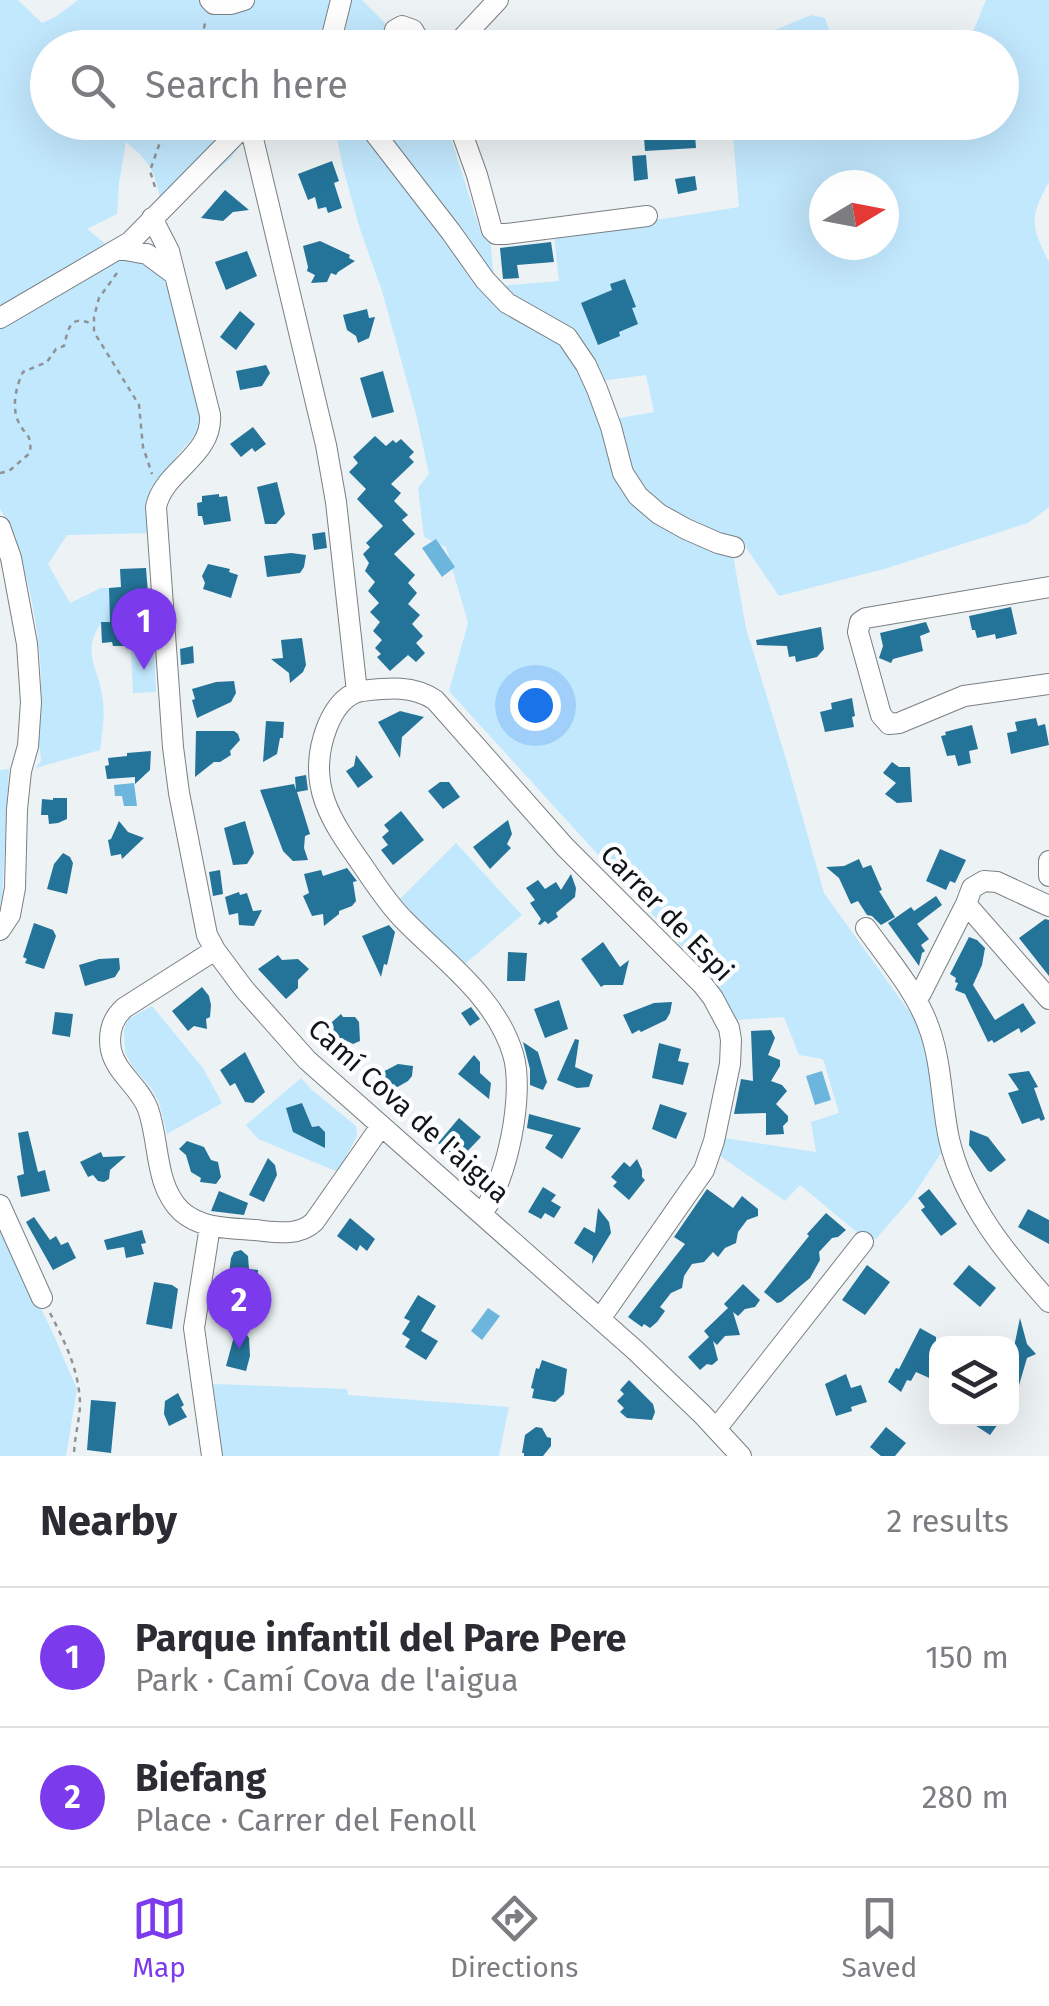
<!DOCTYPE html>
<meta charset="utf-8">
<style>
:root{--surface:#fff;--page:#f2f2f3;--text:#2b2b33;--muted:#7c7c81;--line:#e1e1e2;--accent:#7c3aed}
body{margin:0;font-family:"Fira Sans",sans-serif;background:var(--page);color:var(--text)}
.controls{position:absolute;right:30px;bottom:30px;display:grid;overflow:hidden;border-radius:20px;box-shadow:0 10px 40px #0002}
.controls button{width:90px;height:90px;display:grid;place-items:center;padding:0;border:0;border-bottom:2px solid var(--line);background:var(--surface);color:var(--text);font:50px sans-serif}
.compass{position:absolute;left:809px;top:170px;width:90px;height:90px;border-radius:50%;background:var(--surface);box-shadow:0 10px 40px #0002;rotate:80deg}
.you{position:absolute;left:535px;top:705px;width:35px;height:35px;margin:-25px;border:8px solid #fff;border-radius:50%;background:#1a73e8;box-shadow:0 0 0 15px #1a73e833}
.badge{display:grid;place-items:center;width:65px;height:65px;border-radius:50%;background:var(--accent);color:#fff;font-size:32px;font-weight:700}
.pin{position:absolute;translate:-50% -82px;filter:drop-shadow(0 2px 5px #0008)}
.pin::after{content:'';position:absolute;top:52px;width:35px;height:30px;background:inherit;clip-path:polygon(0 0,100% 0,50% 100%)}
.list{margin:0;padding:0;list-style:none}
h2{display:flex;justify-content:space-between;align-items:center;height:130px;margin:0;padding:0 40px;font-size:42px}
h2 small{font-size:32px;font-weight:400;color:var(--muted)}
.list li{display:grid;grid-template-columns:65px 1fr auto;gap:30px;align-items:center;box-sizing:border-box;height:140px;padding:0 40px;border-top:2px solid var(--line)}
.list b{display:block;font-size:38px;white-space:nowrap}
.list p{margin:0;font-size:32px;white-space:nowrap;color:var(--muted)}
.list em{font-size:32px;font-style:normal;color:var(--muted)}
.icon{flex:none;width:55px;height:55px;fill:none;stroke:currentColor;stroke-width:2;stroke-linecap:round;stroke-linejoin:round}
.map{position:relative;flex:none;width:1049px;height:1456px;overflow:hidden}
.search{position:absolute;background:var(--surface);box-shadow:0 10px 40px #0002;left:30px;right:30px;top:30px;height:110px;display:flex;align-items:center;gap:25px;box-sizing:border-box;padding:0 35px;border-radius:55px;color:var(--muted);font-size:38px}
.sheet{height:410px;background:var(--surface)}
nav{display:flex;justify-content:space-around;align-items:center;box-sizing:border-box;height:140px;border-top:2px solid var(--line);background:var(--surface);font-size:28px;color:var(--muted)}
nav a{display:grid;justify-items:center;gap:5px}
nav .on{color:var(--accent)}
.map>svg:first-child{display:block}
.green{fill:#c2e8fe;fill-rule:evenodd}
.water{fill:#6cb6de}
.building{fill:#247398}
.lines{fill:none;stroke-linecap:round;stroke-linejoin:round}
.minor-casing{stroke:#7a7f82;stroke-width:22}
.path{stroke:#8f9395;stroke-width:2.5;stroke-dasharray:5 5;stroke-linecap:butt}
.minor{stroke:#fff;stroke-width:20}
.labels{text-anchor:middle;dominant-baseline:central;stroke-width:9;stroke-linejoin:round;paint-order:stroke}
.street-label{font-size:28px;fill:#121415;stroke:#fdfeff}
</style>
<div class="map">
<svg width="1049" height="1456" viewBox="0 0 1049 1456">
<rect width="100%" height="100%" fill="#edf2f5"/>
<!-- green -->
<path class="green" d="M 0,0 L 18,0 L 42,23 L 57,16 L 78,0 L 362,0 L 409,47 L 48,48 L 48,122 L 258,123 L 230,159 L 171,209 L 162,210 C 156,175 154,165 126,142 L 119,183 L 117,214 L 87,229 L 122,257 L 135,259 L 164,273 L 199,410 C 201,440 184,442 171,465 C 162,481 156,514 150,533 L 67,535 L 48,564 L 70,603 L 101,588 L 109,588 L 110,622 L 101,623 C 80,655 100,668 103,701 C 105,718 102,734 100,750 L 35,768 L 41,761 C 41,750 37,741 37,730 C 37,712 42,693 41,675 C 38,618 26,559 0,508 Z
M 986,0 L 1049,0 L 1049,182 C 1029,218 1031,226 1049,262 L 1049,507 L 1028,523 L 884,569 L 779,596 L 742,542 L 702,527 L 663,507 L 644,489 L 627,465 L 614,419 L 654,412 L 646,375 L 600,381 L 618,481 L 733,555 L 746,628 L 788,766 L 824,893 L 916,1021 L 925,1040 L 945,1147 L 913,1196 L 876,1239 L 859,1234 L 800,1185 L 785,1201 L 720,1156 L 724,1138 L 816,1152 L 811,1122 L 839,1113 L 823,1059 L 799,1055 L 784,1017 L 737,1020 L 713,981 L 449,691 L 468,623 L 446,547 L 424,537 L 418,488 L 429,474 L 416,414 L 382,291 L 360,229 L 343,168 L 334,123 L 446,123 L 479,227 L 490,238 L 493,269 L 499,286 L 559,281 L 554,236 L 739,207 L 732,123 L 1002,122 L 1002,48 L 959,47 L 972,34 ZM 824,185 L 884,185 L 884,245 L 824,245 Z
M 811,15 L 825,18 L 835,47 L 752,47 L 775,30 Z
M 154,647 L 156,692 L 133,693 L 131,648 Z
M 9,769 L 2,899 L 0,905 L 0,770 Z
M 456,843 L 522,915 L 465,964 L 417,920 L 400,899 Z
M 152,1006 L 203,1068 L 222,1103 L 167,1134 L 159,1102 L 151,1088 L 132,1066 L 125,1052 L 124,1030 L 128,1019 Z
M 301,1078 L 311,1089 L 356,1126 L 357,1136 L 338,1172 L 258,1139 L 246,1125 Z
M 0,1226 L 52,1331 L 77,1389 L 66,1456 L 0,1456 Z
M 213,1384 L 347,1389 L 348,1395 L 509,1407 L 499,1456 L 222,1456 Z"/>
<!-- water -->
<path class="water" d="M 436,539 L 455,567 L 442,577 L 422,548 Z
M 134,783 L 137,806 L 124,806 L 122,796 L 115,796 L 114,785 Z
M 822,1071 L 831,1100 L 815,1105 L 806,1076 Z
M 488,1308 L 500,1316 L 482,1340 L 471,1331 Z"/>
<!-- building -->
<path class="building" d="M 667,123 L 667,125 L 694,123 L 696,148 L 645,151 L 643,125 Z
M 646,155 L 648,179 L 634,181 L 632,156 Z
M 332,161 L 339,181 L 334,183 L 342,208 L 328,213 L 326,207 L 318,209 L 315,197 L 308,200 L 298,174 Z
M 695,176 L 697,190 L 678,194 L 675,179 Z
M 225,190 L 249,210 L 233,212 L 223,221 L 201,218 Z
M 320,241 L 350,255 L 349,258 L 355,261 L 338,272 L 336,275 L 331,273 L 327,282 L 311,283 L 315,275 L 307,271 L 308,267 L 303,246 Z
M 551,242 L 554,262 L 517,265 L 519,278 L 503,279 L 500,248 Z
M 247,251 L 257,276 L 226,290 L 215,262 Z
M 625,279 L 636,307 L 632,308 L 638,324 L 619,332 L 620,336 L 598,345 L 581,303 L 612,290 L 610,284 Z
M 367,309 L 369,318 L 375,317 L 369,338 L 358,343 L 356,336 L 347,330 L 343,315 Z
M 240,311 L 255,324 L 236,350 L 220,337 Z
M 266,365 L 270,373 L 262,386 L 240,390 L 236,371 Z
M 383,371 L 394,412 L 372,418 L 360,378 Z
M 253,427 L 266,444 L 255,452 L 252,448 L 241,457 L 230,444 Z
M 375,436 L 386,446 L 393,440 L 396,443 L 401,439 L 414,452 L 409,457 L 414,462 L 391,484 L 401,493 L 394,501 L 408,515 L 402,520 L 415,534 L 394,554 L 415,575 L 408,583 L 417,593 L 408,604 L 420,615 L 412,624 L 423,636 L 416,643 L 425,653 L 416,662 L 408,655 L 390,671 L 377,657 L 381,654 L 375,648 L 382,640 L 373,631 L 380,622 L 370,612 L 379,603 L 368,591 L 375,582 L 365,571 L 369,563 L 363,554 L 370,547 L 366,543 L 383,526 L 357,499 L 366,489 L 349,472 L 358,463 L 353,457 Z
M 277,482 L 285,514 L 276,524 L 265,524 L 257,487 Z
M 219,494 L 219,497 L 227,496 L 231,521 L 204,525 L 202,516 L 198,516 L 197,503 L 202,502 L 202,496 Z
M 325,532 L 327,548 L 314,550 L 312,534 Z
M 291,553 L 306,555 L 304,567 L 300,573 L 267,577 L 264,556 Z
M 208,564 L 230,569 L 229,572 L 238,575 L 231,598 L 203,589 L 205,583 L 202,576 Z
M 146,568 L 149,606 L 147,607 L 147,618 L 129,620 L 130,646 L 113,646 L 112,642 L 102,643 L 101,622 L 110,622 L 109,588 L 121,587 L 120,569 Z
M 1011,607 L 1017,634 L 996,639 L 995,634 L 977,638 L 975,630 L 972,630 L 969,616 Z
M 926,622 L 930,632 L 920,636 L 923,651 L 893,659 L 891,663 L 879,658 L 883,646 L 880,633 Z
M 821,627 L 824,649 L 817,657 L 796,662 L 795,656 L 789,657 L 787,646 L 757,645 L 756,640 Z
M 302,638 L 306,665 L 303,672 L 290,683 L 289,673 L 271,659 L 283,658 L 281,640 Z
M 193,646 L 194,663 L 181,665 L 180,649 Z
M 234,681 L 236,693 L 231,702 L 197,718 L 192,700 L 195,699 L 192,689 L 216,682 Z
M 852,698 L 855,716 L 852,717 L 854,727 L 825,732 L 820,712 L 832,709 L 831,703 Z
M 400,711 L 424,717 L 402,737 L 400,758 L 378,722 Z
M 1036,718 L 1038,726 L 1045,724 L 1049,745 L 1011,754 L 1007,733 L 1017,731 L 1015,722 Z
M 266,721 L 284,722 L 283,738 L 280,738 L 277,754 L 263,762 Z
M 972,725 L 978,749 L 969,751 L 971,763 L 958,766 L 955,755 L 947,756 L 941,736 L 946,735 L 945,732 Z
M 196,731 L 234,731 L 238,734 L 240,740 L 230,751 L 231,755 L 220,762 L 214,762 L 195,777 Z
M 151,751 L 150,770 L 135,784 L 135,777 L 107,779 L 105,766 L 109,765 L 108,758 L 127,756 L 127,753 Z
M 356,755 L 373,777 L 358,788 L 346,771 L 354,766 Z
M 892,762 L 899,767 L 910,767 L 912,802 L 897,803 L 885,794 L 896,783 L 883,773 Z
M 306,775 L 308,790 L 297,792 L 310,834 L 305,836 L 304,848 L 308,860 L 293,861 L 283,851 L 260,790 L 294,784 L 296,790 L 295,777 Z
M 440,782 L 449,782 L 460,797 L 443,809 L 428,791 Z
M 53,798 L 67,798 L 67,819 L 58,823 L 49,824 L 48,815 L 41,815 L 42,799 L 53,800 Z
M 401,811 L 424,840 L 393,865 L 381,850 L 388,845 L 382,837 L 389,831 L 384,825 Z
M 508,820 L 512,834 L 507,844 L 511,848 L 490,869 L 473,847 Z
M 119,821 L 128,832 L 144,838 L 122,859 L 121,854 L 111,856 L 108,840 L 111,839 Z
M 245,821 L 254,853 L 247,864 L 233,865 L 224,828 Z
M 940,849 L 966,860 L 955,883 L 950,881 L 946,890 L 926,881 Z
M 63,853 L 70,857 L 73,863 L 67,894 L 47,889 L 54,864 Z
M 859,859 L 863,868 L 871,865 L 882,890 L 879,891 L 895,917 L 881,925 L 872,916 L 867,915 L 858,901 L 851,904 L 839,878 L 826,867 L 844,866 Z
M 347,868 L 357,881 L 353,882 L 356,901 L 352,906 L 339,911 L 339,914 L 324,926 L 323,914 L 312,916 L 303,896 L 309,893 L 304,874 L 321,870 L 323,876 Z
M 220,870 L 223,894 L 213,896 L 209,872 Z
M 571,874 L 576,888 L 575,897 L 556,913 L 558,917 L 548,924 L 545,921 L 540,925 L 538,924 L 541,919 L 530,903 L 535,900 L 526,888 L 538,880 L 545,889 L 556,882 L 561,890 Z
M 239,892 L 240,895 L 247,893 L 253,911 L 262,910 L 254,926 L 239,925 L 238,913 L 229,915 L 225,897 Z
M 936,896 L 942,905 L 917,924 L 929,939 L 921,945 L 925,951 L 922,953 L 919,966 L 888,923 L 911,907 L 914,911 Z
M 1045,919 L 1049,920 L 1049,976 L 1019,938 Z
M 34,923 L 53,930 L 56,936 L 44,969 L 25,963 L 27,959 L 23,957 Z
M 389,925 L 395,932 L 387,965 L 384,964 L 381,977 L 362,936 Z
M 969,937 L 977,940 L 985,948 L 982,965 L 973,985 L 995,1020 L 1023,1003 L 1036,1023 L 1021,1033 L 1019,1028 L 994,1043 L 992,1040 L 988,1042 L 965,994 L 955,990 L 958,983 L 955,982 L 956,978 L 950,974 Z
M 603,942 L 620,967 L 629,960 L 623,985 L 604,985 L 601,987 L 581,959 Z
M 508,952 L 527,953 L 525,981 L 507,981 Z
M 278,955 L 282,960 L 298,959 L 309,969 L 298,980 L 298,988 L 286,999 L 258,969 Z
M 119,958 L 120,969 L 115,977 L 85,986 L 79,965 L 99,959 Z
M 202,987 L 209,996 L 211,1005 L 210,1017 L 206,1019 L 207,1029 L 194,1026 L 188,1031 L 172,1011 Z
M 559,1000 L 568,1029 L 545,1038 L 534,1009 Z
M 672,1002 L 670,1013 L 666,1020 L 641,1032 L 639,1030 L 632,1034 L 623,1015 L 654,1003 Z
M 471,1007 L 480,1019 L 470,1026 L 461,1013 Z
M 55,1012 L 73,1014 L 70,1037 L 52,1034 Z
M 341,1014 L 343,1017 L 355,1017 L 359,1022 L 360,1041 L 353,1044 L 345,1040 L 334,1050 L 324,1038 L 332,1022 Z
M 771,1030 L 775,1038 L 768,1055 L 780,1060 L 780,1066 L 771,1081 L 782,1085 L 787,1091 L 776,1104 L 788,1116 L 788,1121 L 783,1126 L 784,1134 L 766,1135 L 766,1113 L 734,1114 L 741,1079 L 753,1081 L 751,1031 Z
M 575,1039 L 579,1040 L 575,1067 L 593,1075 L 589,1087 L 577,1088 L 557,1080 Z
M 523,1042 L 538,1052 L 547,1082 L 543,1090 L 530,1085 L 530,1069 Z
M 659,1043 L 681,1049 L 678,1061 L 689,1063 L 683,1085 L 652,1078 Z
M 245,1052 L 265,1092 L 253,1103 L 245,1102 L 235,1083 L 230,1086 L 220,1070 Z
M 474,1055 L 480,1062 L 480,1073 L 491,1083 L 489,1099 L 458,1074 Z
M 398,1064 L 413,1066 L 412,1076 L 408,1081 L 387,1093 L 377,1075 Z
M 1029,1071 L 1038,1087 L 1034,1088 L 1045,1119 L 1041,1121 L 1039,1118 L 1022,1124 L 1008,1093 L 1019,1090 L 1008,1074 Z
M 302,1103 L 312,1127 L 319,1126 L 325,1132 L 325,1148 L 293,1132 L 286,1108 Z
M 660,1104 L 687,1113 L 676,1139 L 652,1129 Z
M 529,1114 L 581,1128 L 562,1159 L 545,1148 L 553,1135 L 527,1128 Z
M 459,1118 L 481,1137 L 459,1160 L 438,1143 Z
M 970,1130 L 988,1137 L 1006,1160 L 991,1172 L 988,1171 L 969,1145 Z
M 28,1131 L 38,1172 L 45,1170 L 50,1191 L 21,1197 L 17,1176 L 24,1174 L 18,1133 Z
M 187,1141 L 204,1147 L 211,1160 L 218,1162 L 221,1177 L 216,1184 L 200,1182 L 201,1178 L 191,1172 L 186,1155 L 179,1149 Z
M 101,1152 L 103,1157 L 126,1156 L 110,1170 L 109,1179 L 104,1182 L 98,1181 L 93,1175 L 88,1177 L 80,1162 Z
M 268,1158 L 275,1165 L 277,1175 L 264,1202 L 249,1195 Z
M 637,1159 L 642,1170 L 642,1177 L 645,1180 L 629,1200 L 613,1186 L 617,1182 L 611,1177 L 624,1162 L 630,1167 Z
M 543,1187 L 556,1195 L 551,1201 L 561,1207 L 554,1218 L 545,1213 L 541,1219 L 528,1212 Z
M 707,1189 L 733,1208 L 742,1196 L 758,1209 L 758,1216 L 747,1220 L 738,1232 L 736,1243 L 725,1248 L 718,1257 L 713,1252 L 704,1262 L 692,1264 L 684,1276 L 682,1288 L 671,1293 L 660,1307 L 665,1311 L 657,1322 L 650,1328 L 644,1324 L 642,1327 L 628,1317 L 685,1244 L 674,1237 Z
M 929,1189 L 957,1224 L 941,1236 L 921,1210 L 925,1207 L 918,1198 Z
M 219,1191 L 248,1203 L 244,1215 L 211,1211 Z
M 598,1208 L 609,1222 L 611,1233 L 592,1264 L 593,1256 L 574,1243 L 584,1227 L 595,1233 Z
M 1028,1209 L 1049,1220 L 1049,1244 L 1018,1227 Z
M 826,1213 L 846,1230 L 838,1237 L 832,1238 L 819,1252 L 820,1260 L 810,1278 L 781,1302 L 777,1303 L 764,1292 L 809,1236 L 807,1234 Z
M 34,1217 L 50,1240 L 56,1236 L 61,1245 L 68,1242 L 76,1258 L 53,1270 L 26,1222 Z
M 350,1218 L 375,1239 L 367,1251 L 360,1245 L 357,1251 L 337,1236 Z
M 142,1230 L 146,1243 L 141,1244 L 144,1254 L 126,1258 L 124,1247 L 107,1250 L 104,1240 Z
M 241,1250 L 248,1256 L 249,1269 L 258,1270 L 257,1284 L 250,1282 L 248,1294 L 227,1290 L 231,1258 L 234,1252 Z
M 867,1265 L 890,1282 L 865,1315 L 842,1300 Z
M 969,1265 L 996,1288 L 980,1307 L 953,1284 Z
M 154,1282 L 172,1285 L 178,1289 L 172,1329 L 146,1324 Z
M 743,1284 L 760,1300 L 755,1307 L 745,1309 L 738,1316 L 733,1312 L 740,1335 L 725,1336 L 717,1345 L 713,1341 L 718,1360 L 712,1365 L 707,1364 L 700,1370 L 688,1357 L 709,1337 L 704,1331 L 728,1308 L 724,1304 Z
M 418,1295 L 436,1306 L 421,1331 L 438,1341 L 426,1360 L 405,1347 L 410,1339 L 402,1334 L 410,1321 L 404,1318 Z
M 1020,1318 L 1027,1344 L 1036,1354 L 1027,1358 L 1015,1399 L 1012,1398 L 1012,1346 L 1014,1347 Z
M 920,1328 L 936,1337 L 936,1381 L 916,1372 L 911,1381 L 907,1380 L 901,1392 L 888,1382 L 896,1368 L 899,1369 Z
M 236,1329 L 245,1332 L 249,1338 L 250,1356 L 246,1371 L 226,1366 Z
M 542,1360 L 567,1369 L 564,1394 L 555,1402 L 532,1398 L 534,1389 L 531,1388 L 536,1368 L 539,1369 Z
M 846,1374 L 851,1388 L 861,1385 L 867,1402 L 851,1407 L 852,1411 L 836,1416 L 825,1384 Z
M 629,1380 L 653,1404 L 655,1412 L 652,1420 L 627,1418 L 620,1412 L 624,1408 L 617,1401 L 624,1394 L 620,1390 Z
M 178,1393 L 184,1405 L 181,1407 L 187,1417 L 169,1426 L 164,1414 L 165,1401 Z
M 91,1400 L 116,1402 L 111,1453 L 87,1450 Z
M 964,1418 L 990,1418 L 998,1424 L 990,1435 Z
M 536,1427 L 542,1428 L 547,1437 L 551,1438 L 551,1446 L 543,1456 L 524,1456 L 524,1453 L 522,1453 L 525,1435 Z
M 886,1427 L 906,1443 L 895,1456 L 881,1456 L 870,1447 Z"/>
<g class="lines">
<!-- minor casing -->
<g class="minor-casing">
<path id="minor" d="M 210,0 L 214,4 L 231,4 L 244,0
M 329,48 L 341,0
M 390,48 L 395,30 L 402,26 L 413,30 L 423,48
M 453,48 L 498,0
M 249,122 L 326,445 L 336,502 L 357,692
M 366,122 L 451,232 L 485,280 L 507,303 L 567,337 L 586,365 L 597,389 L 611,427 L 623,473 L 638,496 L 659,514 L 686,529 L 718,543 L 734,547
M 458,122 L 477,175 L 492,230 L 496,234 L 506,234 L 647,216
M 152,218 L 169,251 L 210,415 C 213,456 163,471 156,507 L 173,747 L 179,793 L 207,935 L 215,950 L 244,989 L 307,1060 L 635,1350 L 702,1414 L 741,1456
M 120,249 L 147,254 L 174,274
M 0,318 L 130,242 L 248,122
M 0,527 L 11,558 L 27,644 L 31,702 L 28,746 L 21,771 L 17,809 L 15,888 L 10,915 L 0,930
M 1049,587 L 866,618 L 860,622 L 858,632 L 881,715 L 889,724 L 899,723 L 964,696 L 1049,684
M 1049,861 L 1049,876
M 966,904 L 1049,999
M 866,928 C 888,959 915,990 928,1025 C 942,1061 941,1102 949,1139 C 964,1203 1006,1254 1049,1302
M 215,950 L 124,1008 C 112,1019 108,1033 111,1050 C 116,1073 140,1087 148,1109 C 160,1143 154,1184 181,1211 C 201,1229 229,1228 255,1230 C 275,1232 298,1237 314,1222 L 381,1126
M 915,998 L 921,993 L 966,904 L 972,888 L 984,881 L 997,882 L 1049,906
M 0,1205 L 42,1298
M 482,1213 C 507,1182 525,1093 513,1054 C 496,997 444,961 404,920 C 388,904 376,885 363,866 C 331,821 305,784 327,727 C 333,712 344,694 362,691 C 388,688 413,685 435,700 L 565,847 L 703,985 L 713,998 L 729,1028 L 731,1040 L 730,1064 L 714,1141 L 704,1170 L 600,1319
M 210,1226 L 194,1328 L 212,1456
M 716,1429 L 863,1242"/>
</g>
<!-- path -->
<path class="path" d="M 200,48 L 205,23
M 155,187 L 150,171 L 167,122
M 117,273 L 99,298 L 94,317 L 94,332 L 139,405 L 143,447 L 152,474
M 0,473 L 9,471 L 30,453 C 32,433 26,437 19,423 C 11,408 16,386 23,372 L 47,362 L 56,349 L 64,346 C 69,326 70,315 93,324
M 50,1313 C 65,1342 80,1372 80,1406 C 79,1423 74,1439 74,1456"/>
<!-- minor -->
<use href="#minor" class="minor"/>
</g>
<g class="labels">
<!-- street labels -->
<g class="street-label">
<text transform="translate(667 913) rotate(46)">Carrer de Espi</text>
<text transform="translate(409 1111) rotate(42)">Camí Cova de l'aigua</text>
</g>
</g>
</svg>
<div class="controls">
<button><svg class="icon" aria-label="layers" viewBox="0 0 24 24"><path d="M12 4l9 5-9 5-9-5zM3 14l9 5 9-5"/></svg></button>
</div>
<svg class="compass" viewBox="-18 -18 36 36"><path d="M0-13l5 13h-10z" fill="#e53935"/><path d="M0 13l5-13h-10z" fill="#7c7c81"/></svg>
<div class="you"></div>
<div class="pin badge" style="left:144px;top:670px">1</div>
<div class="pin badge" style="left:239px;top:1349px">2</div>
<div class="search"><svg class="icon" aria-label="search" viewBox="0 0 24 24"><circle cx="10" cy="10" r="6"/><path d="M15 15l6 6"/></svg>Search here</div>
</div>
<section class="sheet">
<h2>Nearby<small>2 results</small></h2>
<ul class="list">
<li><span class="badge">1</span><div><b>Parque infantil del Pare Pere</b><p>Park · Camí Cova de l'aigua</p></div><em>150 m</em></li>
<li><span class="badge">2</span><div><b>Biefang</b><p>Place · Carrer del Fenoll</p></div><em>280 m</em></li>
</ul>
</section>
<nav>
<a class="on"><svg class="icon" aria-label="map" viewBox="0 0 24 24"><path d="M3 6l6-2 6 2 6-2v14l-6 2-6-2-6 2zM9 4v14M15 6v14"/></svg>Map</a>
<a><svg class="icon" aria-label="directions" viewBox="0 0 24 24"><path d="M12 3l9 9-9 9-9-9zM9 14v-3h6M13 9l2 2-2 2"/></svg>Directions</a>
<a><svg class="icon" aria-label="saved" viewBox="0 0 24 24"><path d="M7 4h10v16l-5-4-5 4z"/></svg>Saved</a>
</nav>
